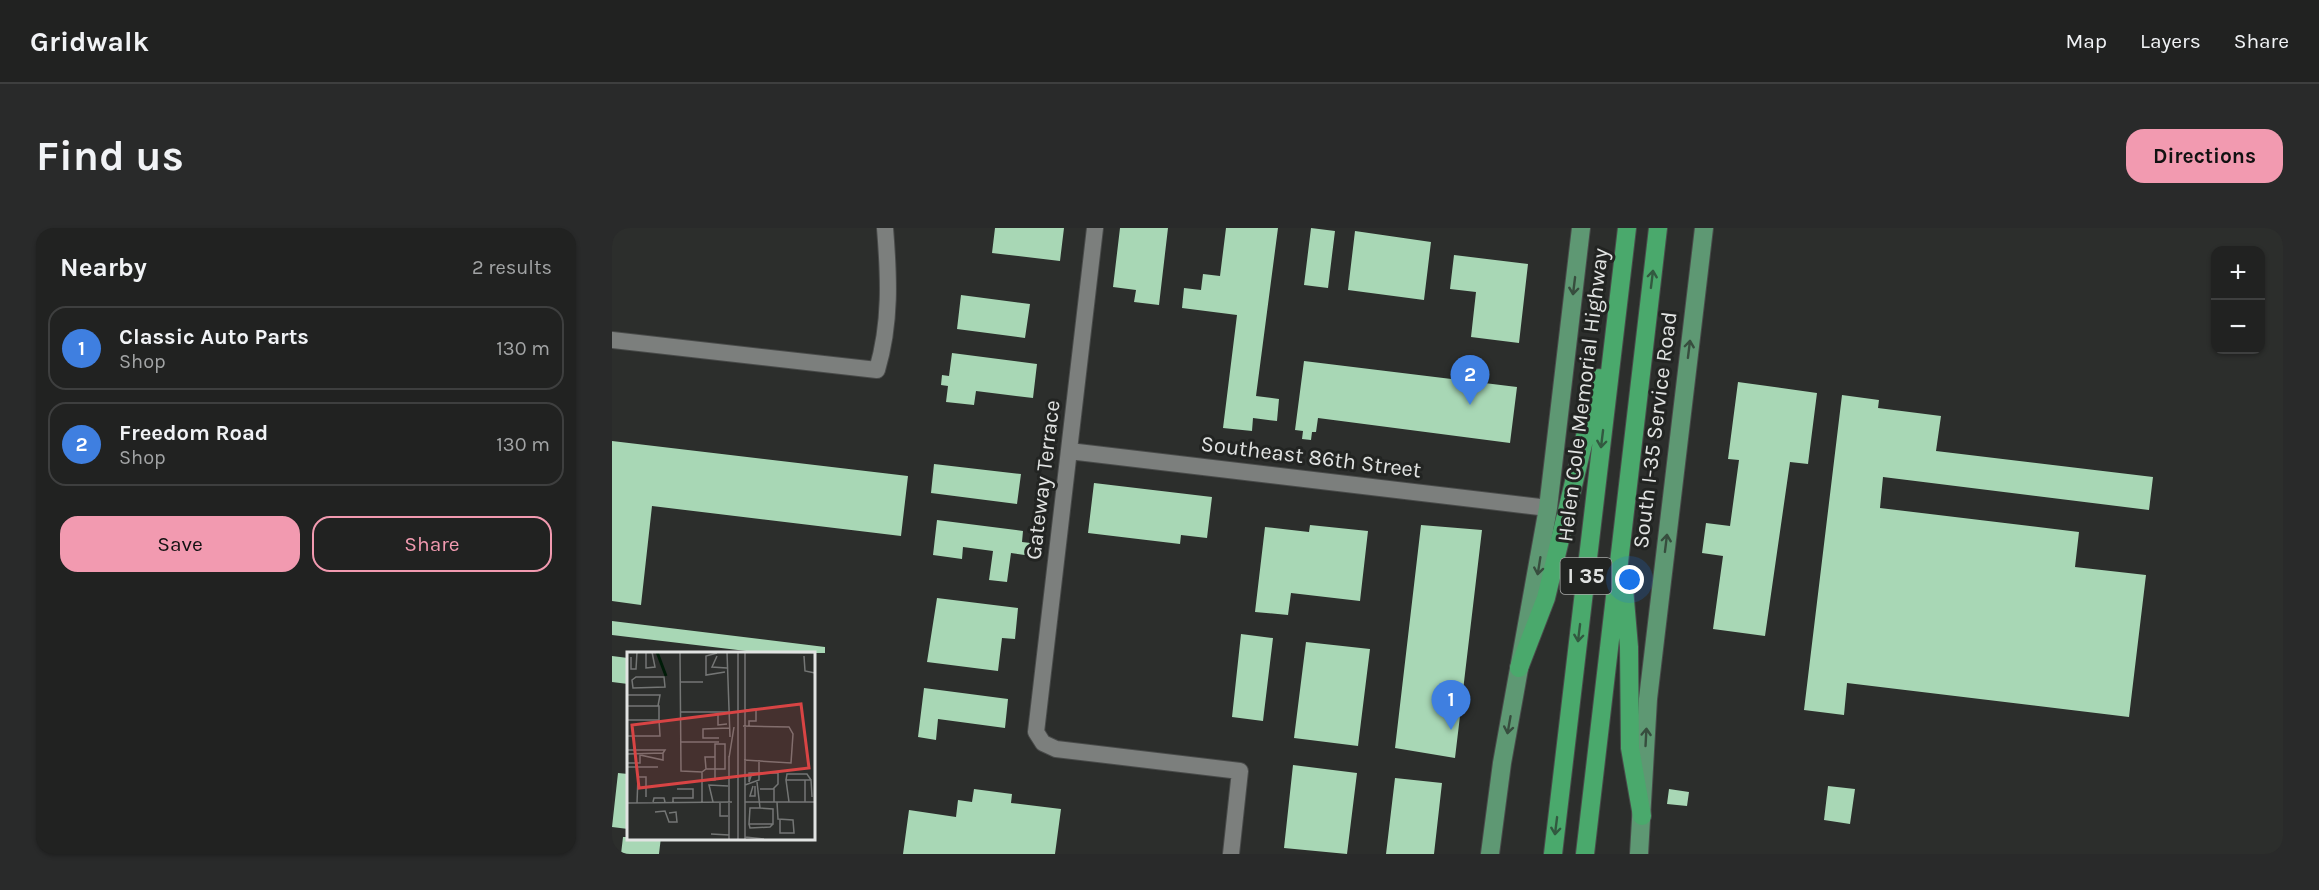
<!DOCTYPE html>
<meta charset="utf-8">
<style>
:root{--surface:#212221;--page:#292a2a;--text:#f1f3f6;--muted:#a2a4a5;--line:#3e3f3f;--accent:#f29ab0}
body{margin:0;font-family:Karla,sans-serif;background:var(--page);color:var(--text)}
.controls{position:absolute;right:18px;top:18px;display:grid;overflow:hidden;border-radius:12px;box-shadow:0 2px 4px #0004}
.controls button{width:54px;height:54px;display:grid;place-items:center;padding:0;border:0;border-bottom:2px solid var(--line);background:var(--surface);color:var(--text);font:30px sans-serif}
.you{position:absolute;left:1018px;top:352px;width:21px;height:21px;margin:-15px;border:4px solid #fff;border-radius:50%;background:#1a73e8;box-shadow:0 0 0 9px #1a73e833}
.badge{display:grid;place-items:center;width:39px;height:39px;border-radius:50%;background:var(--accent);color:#fff;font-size:20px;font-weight:700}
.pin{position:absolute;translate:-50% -50px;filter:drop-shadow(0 2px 3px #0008)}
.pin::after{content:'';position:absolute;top:32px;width:21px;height:18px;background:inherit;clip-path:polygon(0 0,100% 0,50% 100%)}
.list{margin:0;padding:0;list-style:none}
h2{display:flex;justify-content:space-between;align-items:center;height:78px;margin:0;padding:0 24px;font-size:26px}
h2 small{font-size:20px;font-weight:400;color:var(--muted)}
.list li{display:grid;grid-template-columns:39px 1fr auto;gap:18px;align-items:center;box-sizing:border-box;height:84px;margin:0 12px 12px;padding:0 12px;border:2px solid var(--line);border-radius:18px}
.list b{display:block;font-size:22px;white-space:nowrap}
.list p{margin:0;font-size:20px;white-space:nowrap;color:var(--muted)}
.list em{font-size:20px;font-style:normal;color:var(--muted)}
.actions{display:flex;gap:12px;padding:18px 24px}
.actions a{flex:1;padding:14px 0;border:2px solid var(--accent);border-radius:18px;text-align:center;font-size:21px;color:var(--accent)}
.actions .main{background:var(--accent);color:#111}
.map{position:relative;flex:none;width:1671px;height:626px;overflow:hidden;border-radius:18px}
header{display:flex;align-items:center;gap:36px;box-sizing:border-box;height:84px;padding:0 30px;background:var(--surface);border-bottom:2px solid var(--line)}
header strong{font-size:28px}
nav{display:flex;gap:33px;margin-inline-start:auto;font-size:21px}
.intro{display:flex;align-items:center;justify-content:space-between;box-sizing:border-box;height:144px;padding:0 36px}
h1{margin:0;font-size:42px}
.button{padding:15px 27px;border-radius:18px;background:var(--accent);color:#111;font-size:21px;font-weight:700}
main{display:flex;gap:36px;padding:0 36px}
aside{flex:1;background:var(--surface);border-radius:18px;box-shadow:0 2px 4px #0004}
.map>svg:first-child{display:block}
.building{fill:#a8d7b5}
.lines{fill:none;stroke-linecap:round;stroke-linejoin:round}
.minor-casing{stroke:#494b4a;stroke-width:18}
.major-casing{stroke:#494b4a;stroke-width:20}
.highway-casing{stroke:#494b4a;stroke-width:20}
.minor{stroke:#7c7f7d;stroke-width:16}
.major{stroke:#5e9873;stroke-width:18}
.highway{stroke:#4aa96c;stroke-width:18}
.oneway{stroke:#325940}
.oneway2{stroke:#374d3e}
.labels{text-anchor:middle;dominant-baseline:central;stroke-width:6;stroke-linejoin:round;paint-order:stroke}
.shield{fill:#222422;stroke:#a8aaa8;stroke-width:1.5}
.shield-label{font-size:21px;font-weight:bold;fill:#e1e3e2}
.street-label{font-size:22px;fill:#e1e3e2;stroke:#222422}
.inset-river{fill:none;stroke:#001c08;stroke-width:3}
.inset-road{fill:none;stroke:#747675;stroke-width:1.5}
.view{fill:#d84444;fill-opacity:0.15;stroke:#d84444;stroke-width:3}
.inset-edge{fill:none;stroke:#e1e3e2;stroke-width:3}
</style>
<header>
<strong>Gridwalk</strong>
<nav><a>Map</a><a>Layers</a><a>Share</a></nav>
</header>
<div class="intro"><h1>Find us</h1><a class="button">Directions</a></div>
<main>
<aside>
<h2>Nearby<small>2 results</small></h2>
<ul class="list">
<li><span class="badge" style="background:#3f7fe0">1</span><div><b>Classic Auto Parts</b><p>Shop</p></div><em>130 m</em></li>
<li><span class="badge" style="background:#3f7fe0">2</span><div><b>Freedom Road</b><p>Shop</p></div><em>130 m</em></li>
</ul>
<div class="actions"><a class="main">Save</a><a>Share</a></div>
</aside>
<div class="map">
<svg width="1671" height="626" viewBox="0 0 1671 626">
<rect width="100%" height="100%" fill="#2c2e2c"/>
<!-- building -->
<path class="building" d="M 383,0 L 452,0 L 448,33 L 380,25 Z
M 508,0 L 556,0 L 547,77 L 522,74 L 524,62 L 501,59 Z
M 614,0 L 666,0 L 644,168 L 667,171 L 665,193 L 641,190 L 640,203 L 611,200 L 625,87 L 570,80 L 572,60 L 589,62 L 591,46 L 608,48 Z
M 699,0 L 723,3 L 716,60 L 692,57 Z
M 743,3 L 819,14 L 812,72 L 736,62 Z
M 842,27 L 916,36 L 907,115 L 859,109 L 864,64 L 838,61 Z
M 349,67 L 418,76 L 413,110 L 345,101 Z
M 340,125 L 425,136 L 421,170 L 364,163 L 362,177 L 334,174 L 336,158 L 329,157 L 330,147 L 337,148 Z
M 692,133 L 905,159 L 898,215 L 706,190 L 704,204 L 700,204 L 699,212 L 690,211 L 691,203 L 683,202 Z
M 1126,154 L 1205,165 L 1196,236 L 1178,234 L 1153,408 L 1101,401 L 1111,328 L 1090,325 L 1094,295 L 1118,298 L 1127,232 L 1116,231 Z
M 1230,167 L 1267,172 L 1266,180 L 1329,188 L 1324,223 L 1541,249 L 1537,282 L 1271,249 L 1268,280 L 1467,304 L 1463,339 L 1534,347 L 1517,489 L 1235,455 L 1232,487 L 1192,482 Z
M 0,213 L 296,248 L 289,308 L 40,278 L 29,377 L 0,373 Z
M 322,236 L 409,246 L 405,276 L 319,265 Z
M 482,255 L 600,269 L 595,310 L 569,307 L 568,316 L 476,305 Z
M 325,292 L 411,303 L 410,314 L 427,316 L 426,329 L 399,325 L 395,354 L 377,352 L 381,323 L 351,319 L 350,331 L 321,327 Z
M 698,297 L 756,303 L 748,373 L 679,365 L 676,387 L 643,384 L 653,299 L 697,304 Z
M 809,297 L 870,302 L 843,530 L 783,520 Z
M 325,370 L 406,380 L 403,411 L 390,410 L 386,443 L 315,434 Z
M 0,393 L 213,419 L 213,425 L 151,425 L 0,407 Z
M 629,406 L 661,410 L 651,493 L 620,489 Z
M 694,414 L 758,421 L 746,518 L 682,510 Z
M 0,428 L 16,430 L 16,456 L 0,454 Z
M 312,460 L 396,471 L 393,500 L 326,491 L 324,512 L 306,509 Z
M 681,537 L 745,545 L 735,626 L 672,620 Z
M 6,545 L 16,546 L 16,601 L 0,599 Z
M 783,550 L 830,555 L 822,626 L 774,626 Z
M 1216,558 L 1243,561 L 1238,596 L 1212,592 Z
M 362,561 L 400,566 L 399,575 L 449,581 L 443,626 L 291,626 L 297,582 L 344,589 L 346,572 L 360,574 Z
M 1057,561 L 1077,564 L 1075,578 L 1055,576 Z
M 11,609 L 49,609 L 47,626 L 9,626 Z"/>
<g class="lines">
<!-- minor casing -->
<g class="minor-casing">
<path id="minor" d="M 483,0 L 424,504 L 431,515 L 444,521 L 628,543 L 619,626
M 0,112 L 265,142 C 279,95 277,49 273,0
M 457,223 L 936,280"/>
</g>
<!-- major casing -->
<g class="major-casing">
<path id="major" d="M 878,626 L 890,535 L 936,280 L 969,0
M 1027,626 L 1036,471 L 1092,0"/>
</g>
<!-- highway casing -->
<g class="highway-casing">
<path id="highway" d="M 1012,360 L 1017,419 L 1018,520 L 1030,588
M 907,440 L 934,370 L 987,150
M 941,626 L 1015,0
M 973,626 L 1046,0"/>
</g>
<!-- minor -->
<use href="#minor" class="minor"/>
<!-- major -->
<use href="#major" class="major"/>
<!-- highway -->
<use href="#highway" class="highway"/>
</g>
<!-- one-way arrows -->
<defs><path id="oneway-shaft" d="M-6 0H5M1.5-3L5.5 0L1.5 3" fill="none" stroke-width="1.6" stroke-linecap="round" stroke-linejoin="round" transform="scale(1.5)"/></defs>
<g class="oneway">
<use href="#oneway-shaft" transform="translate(1040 51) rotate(-83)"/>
<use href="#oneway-shaft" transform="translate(990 211) rotate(97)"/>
<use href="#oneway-shaft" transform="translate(967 405) rotate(97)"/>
<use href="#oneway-shaft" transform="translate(944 598) rotate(97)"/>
</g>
<g class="oneway2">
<use href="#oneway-shaft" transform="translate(962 58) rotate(97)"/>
<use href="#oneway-shaft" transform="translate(1077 121) rotate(-83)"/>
<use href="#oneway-shaft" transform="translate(1054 315) rotate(-83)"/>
<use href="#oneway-shaft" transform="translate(927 338) rotate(99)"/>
<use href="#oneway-shaft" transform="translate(897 497) rotate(100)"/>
<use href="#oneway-shaft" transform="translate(1034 509) rotate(-87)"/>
</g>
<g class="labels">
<!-- shield labels -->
<rect class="shield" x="948.5" y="330" width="51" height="36" rx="4.5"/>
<g class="shield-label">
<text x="974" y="348">I 35</text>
</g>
<!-- street labels -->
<g class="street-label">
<text transform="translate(971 167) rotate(-83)">Helen Cole Memorial Highway</text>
<text transform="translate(1043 202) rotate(-83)">South I-35 Service Road</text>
<text transform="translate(699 229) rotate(7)">Southeast 86th Street</text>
<text transform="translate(431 252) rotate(-83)">Gateway Terrace</text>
</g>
</g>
<!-- overview -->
<g transform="translate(15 424)">
<rect width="188" height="188" fill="#2c2e2c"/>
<path class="inset-river" d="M 30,0 L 39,24"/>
<path class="inset-road" d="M 19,0 L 19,16 L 28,15 L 25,0M 32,0 L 99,0M 53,0 L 54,119 L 75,120 L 79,117 L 98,117 L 98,92 L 88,92 L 88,128 L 75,128M 100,0 L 103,85M 111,0 L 111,187M 117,0 L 188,1M 90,1 L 79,4 L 79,23 L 98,20M 90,4 L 85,15 L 100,16M 177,4 L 178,19 L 188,21M 4,5 L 4,17 L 9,17 L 10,0M 9,25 L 37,25 L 38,35 L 6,36 L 5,28 ZM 53,30 L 76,30M 0,43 L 33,43 L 31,54M 0,54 L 32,54 L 32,68 L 0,68M 118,58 L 129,57 L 129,69 L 122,69 L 122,74M 54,60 L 102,60M 91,63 L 91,73 L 100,72M 116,74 L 162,75 L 166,82 L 164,111 L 117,108M 0,84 L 33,84 L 32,68M 92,86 L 76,86 L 76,77 L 102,76M 54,90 L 92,90M 0,98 L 38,98 L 36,101M 0,102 L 36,101 L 36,108 L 13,103 L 13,111 L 0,111M 102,106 L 107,75M 132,108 L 132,121 L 151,121 L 151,132 L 146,137M 0,115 L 31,115M 79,117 L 78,105 L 88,105M 75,120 L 75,150M 159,128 L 160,122 L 180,122 L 184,128M 178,128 L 184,128 L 185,145M 130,130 L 133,156 L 123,156 L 122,172 L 146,172 L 146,157 L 133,156M 118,133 L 132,128 L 132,121 L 122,121 L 122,130 L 125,121M 126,134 L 123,144 L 128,144 L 128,134M 133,137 L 147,137 L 147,150M 26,150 L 27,146 L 37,146 L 38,150M 46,150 L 46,146 L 66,146 L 66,137 L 50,137M 86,150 L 82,133 L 101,134M 93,150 L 93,164 L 101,164M 118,150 L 188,150M 150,150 L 151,167 L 166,168 L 167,181 L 153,181 L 153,168M 162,150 L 159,128 L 178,128 L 178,150M 0,151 L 105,150M 10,151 L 11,125 L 19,125 L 19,145M 28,160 L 38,159 L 42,170 L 50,170 L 49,160 L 42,161M 122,172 L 123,176 L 143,175 L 146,172M 84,182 L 102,183M 118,185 L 137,187M 102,187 L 102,104M 118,187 L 118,1"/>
<path class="view" d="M 174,52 L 182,116 L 12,136 L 5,73 Z"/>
<rect width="188" height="188" class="inset-edge"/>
</g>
</svg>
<div class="controls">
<button>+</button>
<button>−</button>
</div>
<div class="you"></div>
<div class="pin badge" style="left:839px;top:502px;background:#3f7fe0">1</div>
<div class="pin badge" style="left:858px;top:177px;background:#3f7fe0">2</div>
</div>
</main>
